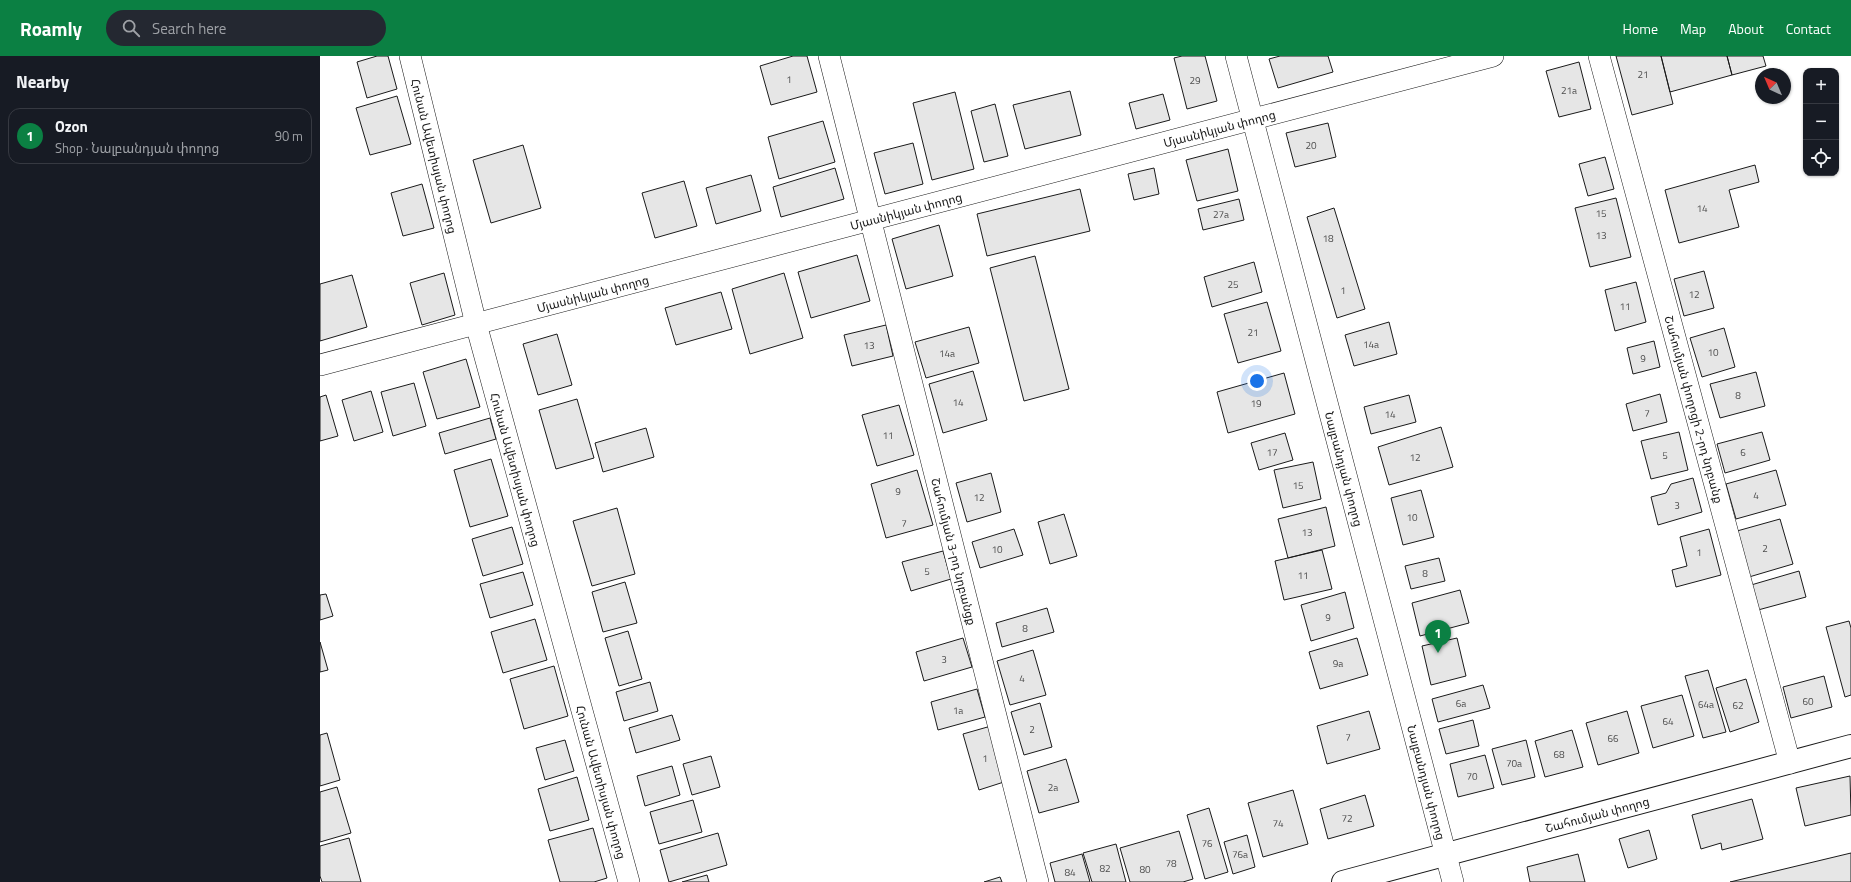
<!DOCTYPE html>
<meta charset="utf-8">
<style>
:root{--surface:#171b24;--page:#242831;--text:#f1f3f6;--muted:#9ea1a6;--line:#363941;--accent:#0b8043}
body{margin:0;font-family:"Titillium Web","Noto Sans Armenian",sans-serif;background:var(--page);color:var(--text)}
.controls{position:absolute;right:12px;top:12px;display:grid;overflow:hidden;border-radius:8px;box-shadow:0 1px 3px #0004}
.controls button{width:36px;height:36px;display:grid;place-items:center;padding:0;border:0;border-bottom:1px solid var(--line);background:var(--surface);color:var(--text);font:20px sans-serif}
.compass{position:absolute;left:1435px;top:12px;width:36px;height:36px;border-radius:50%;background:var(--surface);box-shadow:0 1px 3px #0004;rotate:316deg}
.you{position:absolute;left:937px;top:325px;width:14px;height:14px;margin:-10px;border:3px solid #fff;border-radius:50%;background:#1a73e8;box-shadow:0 0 0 6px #1a73e833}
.badge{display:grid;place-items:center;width:26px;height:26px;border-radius:50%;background:var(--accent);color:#fff;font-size:13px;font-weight:700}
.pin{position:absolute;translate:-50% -33px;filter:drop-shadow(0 1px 2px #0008)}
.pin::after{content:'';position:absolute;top:21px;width:14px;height:12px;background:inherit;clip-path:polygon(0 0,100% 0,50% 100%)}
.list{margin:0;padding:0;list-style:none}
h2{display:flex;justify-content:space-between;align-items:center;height:52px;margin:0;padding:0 16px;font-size:17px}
h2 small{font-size:13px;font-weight:400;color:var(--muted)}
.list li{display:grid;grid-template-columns:26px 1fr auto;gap:12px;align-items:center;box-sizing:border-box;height:56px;margin:0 8px 8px;padding:0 8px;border:1px solid var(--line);border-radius:12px}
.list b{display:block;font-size:15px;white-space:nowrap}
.list p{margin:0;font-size:13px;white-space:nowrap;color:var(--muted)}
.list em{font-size:13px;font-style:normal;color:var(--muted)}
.icon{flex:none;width:22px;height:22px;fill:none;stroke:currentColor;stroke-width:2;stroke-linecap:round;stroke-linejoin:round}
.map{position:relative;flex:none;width:1531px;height:826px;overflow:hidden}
header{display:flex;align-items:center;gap:24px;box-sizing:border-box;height:56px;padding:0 20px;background:var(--accent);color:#fff}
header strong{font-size:19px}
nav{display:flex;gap:22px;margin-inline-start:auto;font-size:14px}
.search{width:280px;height:36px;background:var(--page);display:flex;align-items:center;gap:10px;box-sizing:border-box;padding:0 14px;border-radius:22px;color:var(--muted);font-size:15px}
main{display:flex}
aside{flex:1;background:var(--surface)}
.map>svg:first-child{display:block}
.building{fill:#e6e6e6;stroke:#1a1a1a}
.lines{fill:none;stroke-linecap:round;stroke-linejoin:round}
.street-casing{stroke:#1a1a1a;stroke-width:22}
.secondary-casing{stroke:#1a1a1a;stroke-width:24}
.street{stroke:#fff;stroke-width:21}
.secondary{stroke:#fff;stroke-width:22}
.labels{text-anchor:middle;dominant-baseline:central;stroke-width:3;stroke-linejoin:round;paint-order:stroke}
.number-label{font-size:10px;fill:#4d4d4d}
.street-label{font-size:12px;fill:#1a1a1a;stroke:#fff}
</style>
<header>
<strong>Roamly</strong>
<div class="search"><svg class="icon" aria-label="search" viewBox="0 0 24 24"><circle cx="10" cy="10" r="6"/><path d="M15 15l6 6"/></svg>Search here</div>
<nav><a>Home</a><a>Map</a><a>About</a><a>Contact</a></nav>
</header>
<main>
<aside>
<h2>Nearby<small></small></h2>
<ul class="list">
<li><span class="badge">1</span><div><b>Ozon</b><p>Shop · Նալբանդյան փողոց</p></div><em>90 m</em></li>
</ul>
</aside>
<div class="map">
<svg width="1531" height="826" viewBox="0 0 1531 826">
<rect width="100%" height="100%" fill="#fff"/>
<!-- building -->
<path class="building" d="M 57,0 L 68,0 L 77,33 L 47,42 L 37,6 Z
M 473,0 L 487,0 L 497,36 L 451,49 L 440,10 Z
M 862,0 L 885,0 L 897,45 L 867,53 L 854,2 Z
M 960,0 L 1008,0 L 1013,16 L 958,32 L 949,3 Z
M 1296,0 L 1341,0 L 1353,48 L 1312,59 Z
M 1341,0 L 1407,0 L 1412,19 L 1350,36 Z
M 1407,0 L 1443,0 L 1446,10 L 1412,19 Z
M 1259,6 L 1271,53 L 1239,61 L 1226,15 Z
M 750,35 L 761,79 L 705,93 L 693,49 Z
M 635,36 L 654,113 L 612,124 L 593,47 Z
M 843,38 L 850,64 L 816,73 L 809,47 Z
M 77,40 L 91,88 L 50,99 L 36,52 Z
M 675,48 L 688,100 L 664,106 L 651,55 Z
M 503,65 L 515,106 L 459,123 L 448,81 Z
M 1008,67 L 1016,101 L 975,111 L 966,77 Z
M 593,87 L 603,128 L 565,138 L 554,97 Z
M 203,89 L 221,152 L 171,167 L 153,104 Z
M 908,93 L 918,135 L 877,145 L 866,104 Z
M 1285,101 L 1294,133 L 1268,140 L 1259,108 Z
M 1435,109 L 1439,126 L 1409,134 L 1419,171 L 1359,187 L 1345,134 Z
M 515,112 L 524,143 L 461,161 L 453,131 Z
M 834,112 L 839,138 L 814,144 L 808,118 Z
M 431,119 L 441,155 L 396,168 L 386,132 Z
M 364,125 L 377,170 L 335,182 L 322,137 Z
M 102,128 L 114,172 L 83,180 L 71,137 Z
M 760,133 L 770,175 L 667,200 L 657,158 Z
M 1296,142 L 1311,201 L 1270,211 L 1255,152 Z
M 919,143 L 924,164 L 883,174 L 878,153 Z
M 1014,152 L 1045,253 L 1017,262 L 987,161 Z
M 619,169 L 633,220 L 586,233 L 572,183 Z
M 537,199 L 550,245 L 491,262 L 478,216 Z
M 715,200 L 749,333 L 704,345 L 670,212 Z
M 934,206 L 942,236 L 892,251 L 884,221 Z
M 1384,215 L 1394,252 L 1364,260 L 1354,223 Z
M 124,217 L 135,259 L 102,269 L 90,227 Z
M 464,217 L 483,282 L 430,298 L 412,233 Z
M 32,219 L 47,271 L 0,285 L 0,228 Z
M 1316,226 L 1326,266 L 1295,275 L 1285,234 Z
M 401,236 L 412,273 L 356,289 L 345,252 Z
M 947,246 L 961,295 L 918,307 L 904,258 Z
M 1069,266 L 1077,298 L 1034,310 L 1025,279 Z
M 566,269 L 573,300 L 532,310 L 524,279 Z
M 649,271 L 659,307 L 606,322 L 595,286 Z
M 1404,272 L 1415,311 L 1382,321 L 1370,282 Z
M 237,278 L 252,329 L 218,339 L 203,288 Z
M 1334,285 L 1340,311 L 1313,318 L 1307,292 Z
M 146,303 L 160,351 L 117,363 L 103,316 Z
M 653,315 L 667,364 L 623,377 L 609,328 Z
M 1436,316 L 1445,350 L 1400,362 L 1390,328 Z
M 964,317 L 975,358 L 908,377 L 897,336 Z
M 94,327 L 106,370 L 73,380 L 61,336 Z
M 51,335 L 63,376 L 34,385 L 22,344 Z
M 1340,338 L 1347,366 L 1313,375 L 1306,348 Z
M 6,339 L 18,380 L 0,385 L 0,341 Z
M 1089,339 L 1096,366 L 1051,378 L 1044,351 Z
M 257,343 L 274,402 L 236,413 L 219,354 Z
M 579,349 L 594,399 L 557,410 L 542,359 Z
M 170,362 L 176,383 L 125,398 L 119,377 Z
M 1121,371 L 1133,411 L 1069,429 L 1058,391 Z
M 326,372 L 334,401 L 283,416 L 275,387 Z
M 1359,376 L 1368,414 L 1331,423 L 1321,385 Z
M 1442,376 L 1450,404 L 1405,417 L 1397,388 Z
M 965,377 L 973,404 L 939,414 L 931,387 Z
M 171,403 L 188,460 L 150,471 L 134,414 Z
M 993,406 L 1001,443 L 963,452 L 954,414 Z
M 597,414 L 613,469 L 566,482 L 551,428 Z
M 1456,414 L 1466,449 L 1416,463 L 1406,428 Z
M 671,417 L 681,456 L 647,466 L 636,427 Z
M 1373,422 L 1382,456 L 1338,469 L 1331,441 L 1346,437 L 1351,428 Z
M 1101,434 L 1114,481 L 1083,489 L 1071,442 Z
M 1006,451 L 1015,490 L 968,502 L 958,463 Z
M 297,452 L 315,518 L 272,530 L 253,465 Z
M 744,458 L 757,500 L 730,508 L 718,466 Z
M 1460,463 L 1473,508 L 1429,521 L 1417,475 Z
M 192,471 L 203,508 L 163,520 L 152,483 Z
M 694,473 L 703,499 L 660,512 L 652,486 Z
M 1389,473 L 1401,519 L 1356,531 L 1352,514 L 1367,510 L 1360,481 Z
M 1002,494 L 1012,533 L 964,544 L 955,505 Z
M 623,495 L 631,523 L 591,535 L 582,506 Z
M 1119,502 L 1125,525 L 1091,533 L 1085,510 Z
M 1479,515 L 1486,541 L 1438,554 L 1431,529 Z
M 203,516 L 213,549 L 170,562 L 160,528 Z
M 305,526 L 317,567 L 283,576 L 272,536 Z
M 1140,534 L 1149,567 L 1100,580 L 1092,547 Z
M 1025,536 L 1034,572 L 991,585 L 981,549 Z
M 6,538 L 13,560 L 0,564 L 0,539 Z
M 727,552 L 734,576 L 682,591 L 676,567 Z
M 215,563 L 227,604 L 183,617 L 171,576 Z
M 1529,565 L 1531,572 L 1531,639 L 1525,641 L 1506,571 Z
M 308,575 L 322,623 L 299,630 L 285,582 Z
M 643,582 L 652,611 L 604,625 L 596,596 Z
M 1037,582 L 1048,619 L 1000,633 L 989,596 Z
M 1137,582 L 1146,620 L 1111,629 L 1102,590 Z
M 0,586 L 8,614 L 0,616 Z
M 713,594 L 726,639 L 690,649 L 677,605 Z
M 234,610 L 248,660 L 204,673 L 190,623 Z
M 1388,614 L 1406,676 L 1383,682 L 1365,620 Z
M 1504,620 L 1512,651 L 1471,662 L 1463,631 Z
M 1426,623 L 1439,666 L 1410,676 L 1396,632 Z
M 330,626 L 338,655 L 304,665 L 296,636 Z
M 1163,629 L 1170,652 L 1118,666 L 1112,643 Z
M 657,633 L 665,661 L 618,674 L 611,646 Z
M 1362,639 L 1374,680 L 1333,692 L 1321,650 Z
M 720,647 L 732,691 L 704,699 L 691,656 Z
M 1049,655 L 1060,693 L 1007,708 L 997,670 Z
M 1307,655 L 1319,697 L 1278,709 L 1266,667 Z
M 352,659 L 360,684 L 316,697 L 309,672 Z
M 1153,664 L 1159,690 L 1126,698 L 1119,673 Z
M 671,670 L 687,725 L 659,734 L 643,678 Z
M 1252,674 L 1263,711 L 1225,721 L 1215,685 Z
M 7,677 L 20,724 L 0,730 L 0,679 Z
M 245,684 L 254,715 L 225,724 L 216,692 Z
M 1206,684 L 1215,721 L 1182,729 L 1172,693 Z
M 1165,699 L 1174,732 L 1138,741 L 1130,708 Z
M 391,700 L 400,731 L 372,739 L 363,708 Z
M 746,703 L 759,746 L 719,757 L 707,715 Z
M 352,710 L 360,739 L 325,750 L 317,720 Z
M 1530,720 L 1531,759 L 1485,770 L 1476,732 Z
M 257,721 L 269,764 L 230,775 L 218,733 Z
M 17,731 L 31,777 L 0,786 L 0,736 Z
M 973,734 L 988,788 L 943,801 L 928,747 Z
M 1045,739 L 1054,770 L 1008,783 L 1000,753 Z
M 1432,743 L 1443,783 L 1402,794 L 1401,787 L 1381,793 L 1372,759 Z
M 373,744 L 382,776 L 339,788 L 330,756 Z
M 889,752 L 908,816 L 885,823 L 867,759 Z
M 273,772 L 287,822 L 274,826 L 240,826 L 228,784 Z
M 1329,774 L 1337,803 L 1308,812 L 1299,783 Z
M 859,775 L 873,823 L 863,826 L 810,826 L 800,792 Z
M 398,777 L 407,809 L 349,826 L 340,794 Z
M 927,779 L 935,811 L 913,818 L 904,786 Z
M 29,782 L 41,826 L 2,826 L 0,820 L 0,790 Z
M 796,788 L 806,826 L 772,826 L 763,797 Z
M 1531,797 L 1531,826 L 1410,826 Z
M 762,798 L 770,826 L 735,826 L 730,807 Z
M 1258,798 L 1265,826 L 1210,826 L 1207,811 Z
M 387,819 L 389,826 L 362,826 Z
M 680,821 L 682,826 L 664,826 Z"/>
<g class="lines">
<!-- street casing -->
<g class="street-casing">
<g id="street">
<path id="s1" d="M 90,0 L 156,268 L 309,826"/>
<path id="s2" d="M 509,0 L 718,826"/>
<path id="s3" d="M 916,0 L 1133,826"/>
<path id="s4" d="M 1279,0 L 1470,707"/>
<path id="s5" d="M 0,309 L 1173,0"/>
</g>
</g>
<!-- secondary casing -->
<g class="secondary-casing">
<g id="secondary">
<path id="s6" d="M 1023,826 L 1531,690"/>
</g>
</g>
<!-- street -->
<use href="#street" class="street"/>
<!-- secondary -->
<use href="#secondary" class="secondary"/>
</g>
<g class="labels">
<!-- number labels -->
<g class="number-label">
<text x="1323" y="18">21</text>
<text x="469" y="23">1</text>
<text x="875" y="24">29</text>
<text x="1249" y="34">21a</text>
<text x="991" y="89">20</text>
<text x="1382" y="152">14</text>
<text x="1281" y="157">15</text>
<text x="901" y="158">27a</text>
<text x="1281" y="179">13</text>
<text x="1008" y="182">18</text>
<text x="913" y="228">25</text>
<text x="1023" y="234">1</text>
<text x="1374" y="238">12</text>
<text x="1305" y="250">11</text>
<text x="933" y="276">21</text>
<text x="1051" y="288">14a</text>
<text x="549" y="289">13</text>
<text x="1393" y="296">10</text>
<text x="627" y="297">14a</text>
<text x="1323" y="302">9</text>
<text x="1418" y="339">8</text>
<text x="638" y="346">14</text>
<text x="936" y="347">19</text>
<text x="1327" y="357">7</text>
<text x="1070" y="358">14</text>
<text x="568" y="379">11</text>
<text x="952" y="396">17</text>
<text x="1423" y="396">6</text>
<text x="1345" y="399">5</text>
<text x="1095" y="401">12</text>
<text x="978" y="429">15</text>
<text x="578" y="435">9</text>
<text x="1436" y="439">4</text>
<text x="659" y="441">12</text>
<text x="1357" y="449">3</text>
<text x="1092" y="461">10</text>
<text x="584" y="467">7</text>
<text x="987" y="476">13</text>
<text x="1445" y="492">2</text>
<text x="677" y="493">10</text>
<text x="1379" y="496">1</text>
<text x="607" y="515">5</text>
<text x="1105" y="517">8</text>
<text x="983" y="519">11</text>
<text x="1008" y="561">9</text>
<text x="705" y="572">8</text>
<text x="624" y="603">3</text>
<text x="1018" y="607">9a</text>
<text x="702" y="622">4</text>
<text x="1488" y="645">60</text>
<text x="1141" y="647">6a</text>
<text x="1386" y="648">64a</text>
<text x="1418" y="649">62</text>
<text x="638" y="654">1a</text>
<text x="1348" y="665">64</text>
<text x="712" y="673">2</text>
<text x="1028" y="681">7</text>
<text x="1293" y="682">66</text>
<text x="1239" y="698">68</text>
<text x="665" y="702">1</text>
<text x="1194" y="707">70a</text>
<text x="1152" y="720">70</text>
<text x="733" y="731">2a</text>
<text x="1027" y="762">72</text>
<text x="958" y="767">74</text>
<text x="887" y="787">76</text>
<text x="920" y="798">76a</text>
<text x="851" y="807">78</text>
<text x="785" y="812">82</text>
<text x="825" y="813">80</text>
<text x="750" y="816">84</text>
</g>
<!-- street labels -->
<g class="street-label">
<text stroke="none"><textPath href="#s5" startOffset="930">Մյասնիկյան փողոց</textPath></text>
<text stroke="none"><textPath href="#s1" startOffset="103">Հունան Ավետիսյան փողոց</textPath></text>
<text stroke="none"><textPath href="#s5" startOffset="606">Մյասնիկյան փողոց</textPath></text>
<text stroke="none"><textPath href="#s5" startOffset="282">Մյասնիկյան փողոց</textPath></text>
<text stroke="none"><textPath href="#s4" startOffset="366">Շահումյան փողոցի 2-րդ նրբանք</textPath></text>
<text stroke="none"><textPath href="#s3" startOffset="427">Նալբանդյան փողոց</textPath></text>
<text stroke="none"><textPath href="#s1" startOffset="427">Հունան Ավետիսյան փողոց</textPath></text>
<text stroke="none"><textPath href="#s2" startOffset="511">Շահումյան 3-րդ նրբանցք</textPath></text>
<text stroke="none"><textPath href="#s1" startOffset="751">Հունան Ավետիսյան փողոց</textPath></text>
<text stroke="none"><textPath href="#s3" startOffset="751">Նալբանդյան փողոց</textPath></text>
<text stroke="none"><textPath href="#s6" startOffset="263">Շահումյան փողոց</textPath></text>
</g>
</g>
</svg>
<div class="controls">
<button>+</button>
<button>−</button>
<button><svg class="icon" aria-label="locate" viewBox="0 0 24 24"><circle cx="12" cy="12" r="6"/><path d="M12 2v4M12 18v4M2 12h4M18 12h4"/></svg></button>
</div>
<svg class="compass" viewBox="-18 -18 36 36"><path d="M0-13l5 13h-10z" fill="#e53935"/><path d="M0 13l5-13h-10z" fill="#9ea1a6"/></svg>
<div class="you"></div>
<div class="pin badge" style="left:1118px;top:597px">1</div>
</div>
</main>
